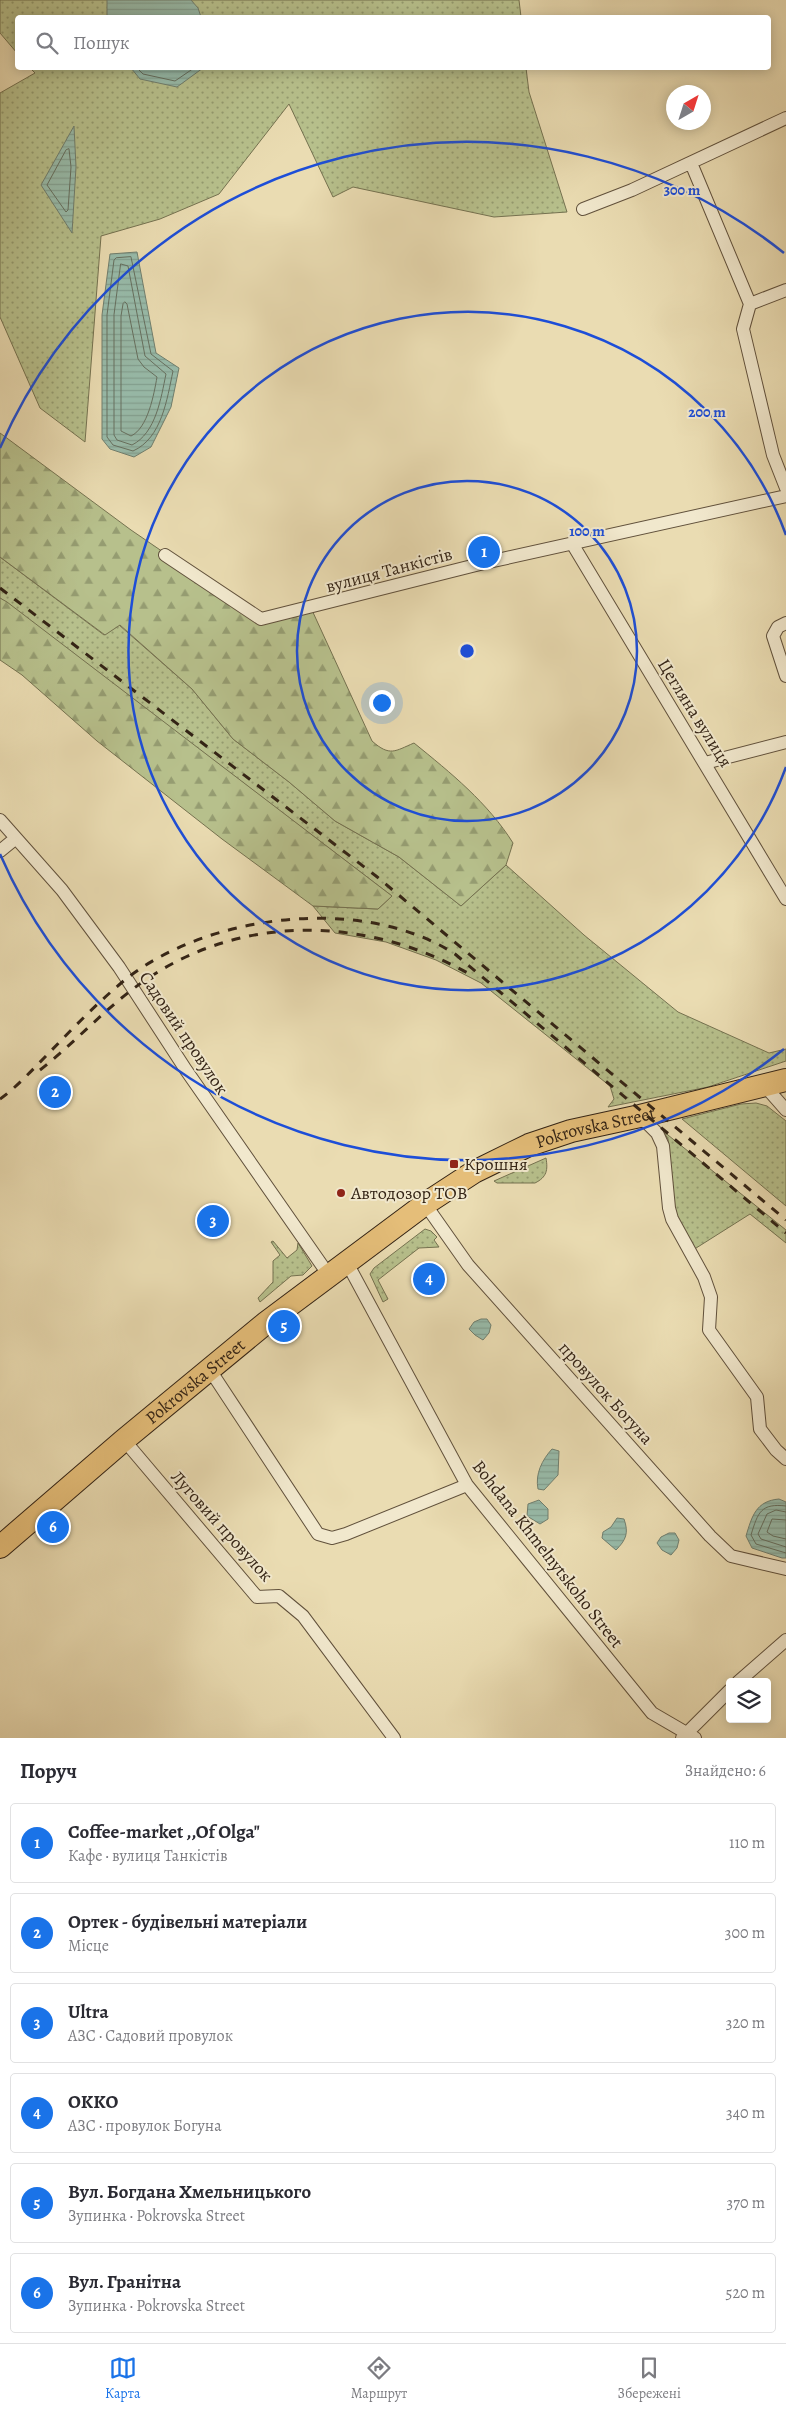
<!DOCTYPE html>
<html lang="uk">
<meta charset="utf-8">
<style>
:root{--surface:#fff;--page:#f2f2f3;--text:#2b2b33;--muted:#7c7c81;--line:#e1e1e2;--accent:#1a73e8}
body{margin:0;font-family:Alegreya,serif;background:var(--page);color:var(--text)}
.controls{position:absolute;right:15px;bottom:15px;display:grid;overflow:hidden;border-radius:5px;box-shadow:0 2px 12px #0003}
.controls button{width:45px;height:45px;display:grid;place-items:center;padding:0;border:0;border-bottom:1px solid var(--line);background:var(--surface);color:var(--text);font:25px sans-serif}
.compass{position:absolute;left:666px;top:85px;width:45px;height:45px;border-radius:50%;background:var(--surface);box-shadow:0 2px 12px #0003;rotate:39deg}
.you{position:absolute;left:381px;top:702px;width:18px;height:18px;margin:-12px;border:4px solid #fff;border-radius:50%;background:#1a73e8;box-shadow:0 0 0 8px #1a73e833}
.badge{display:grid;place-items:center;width:32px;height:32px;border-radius:50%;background:var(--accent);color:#fff;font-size:16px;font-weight:700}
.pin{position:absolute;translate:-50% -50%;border:2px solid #fff;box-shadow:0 1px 5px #0006}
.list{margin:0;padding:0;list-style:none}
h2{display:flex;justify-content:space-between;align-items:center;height:65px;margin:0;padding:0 20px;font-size:21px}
h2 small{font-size:16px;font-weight:400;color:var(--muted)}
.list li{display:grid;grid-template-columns:32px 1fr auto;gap:15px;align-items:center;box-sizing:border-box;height:80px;margin:0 10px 10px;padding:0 10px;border:1px solid var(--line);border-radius:5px}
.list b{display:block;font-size:19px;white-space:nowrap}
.list p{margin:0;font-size:16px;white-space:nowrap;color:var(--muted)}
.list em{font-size:16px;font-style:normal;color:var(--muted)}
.icon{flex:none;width:28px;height:28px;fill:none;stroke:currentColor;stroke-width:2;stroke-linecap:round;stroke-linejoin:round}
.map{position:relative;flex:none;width:786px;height:1738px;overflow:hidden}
.search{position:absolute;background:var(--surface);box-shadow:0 2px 12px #0003;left:15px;right:15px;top:15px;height:55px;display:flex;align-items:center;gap:12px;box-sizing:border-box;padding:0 18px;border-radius:5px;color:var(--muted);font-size:19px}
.sheet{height:605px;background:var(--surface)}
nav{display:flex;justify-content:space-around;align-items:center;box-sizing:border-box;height:70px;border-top:1px solid var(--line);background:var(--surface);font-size:14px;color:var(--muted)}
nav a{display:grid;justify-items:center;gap:2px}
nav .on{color:var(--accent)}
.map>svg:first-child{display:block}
.grass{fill:url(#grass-dots);stroke:#757250}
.forest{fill:url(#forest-firs);stroke:#757250}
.water{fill:url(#water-rules);stroke:#707f6f}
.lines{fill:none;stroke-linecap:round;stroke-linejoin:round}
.shore{stroke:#667060;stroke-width:1}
.street-casing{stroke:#61513c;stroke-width:14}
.highway-casing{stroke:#332315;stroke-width:24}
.street{stroke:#f1e8cd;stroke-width:12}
.highway{stroke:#e5be79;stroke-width:22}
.rail{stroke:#332315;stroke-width:3;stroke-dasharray:9 9;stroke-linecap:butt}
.ring{fill:none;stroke:#1d4ed8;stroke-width:2.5}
.poi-dot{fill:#8f2418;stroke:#f1e8cd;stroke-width:2}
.labels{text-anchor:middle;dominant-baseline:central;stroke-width:4;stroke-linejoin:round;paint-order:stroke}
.street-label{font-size:18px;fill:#332315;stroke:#f1e8cd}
.poi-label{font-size:18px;fill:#332315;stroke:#f1e8cd;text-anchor:start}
.centre{fill:#1d4ed8;stroke:#f1e8cd;stroke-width:2.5}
.ring-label{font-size:15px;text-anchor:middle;font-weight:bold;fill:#1d4ed8;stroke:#f1e8cd;stroke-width:4;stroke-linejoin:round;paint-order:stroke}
</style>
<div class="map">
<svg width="786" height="1738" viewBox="0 0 786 1738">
<defs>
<pattern id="grass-dots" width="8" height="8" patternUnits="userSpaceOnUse" patternTransform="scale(1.25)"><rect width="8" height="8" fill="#b7c08c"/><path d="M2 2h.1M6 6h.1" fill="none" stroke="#959c71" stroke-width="1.8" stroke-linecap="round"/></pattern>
<pattern id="forest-firs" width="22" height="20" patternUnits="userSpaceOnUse" patternTransform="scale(1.25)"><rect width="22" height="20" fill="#b7c08c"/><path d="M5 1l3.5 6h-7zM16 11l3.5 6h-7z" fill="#959c71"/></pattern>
<pattern id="water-rules" width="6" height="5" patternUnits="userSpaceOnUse" patternTransform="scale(1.25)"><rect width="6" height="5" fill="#98bcab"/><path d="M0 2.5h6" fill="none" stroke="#83a192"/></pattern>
</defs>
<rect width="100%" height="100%" fill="#eadcb2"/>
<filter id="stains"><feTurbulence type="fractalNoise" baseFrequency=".004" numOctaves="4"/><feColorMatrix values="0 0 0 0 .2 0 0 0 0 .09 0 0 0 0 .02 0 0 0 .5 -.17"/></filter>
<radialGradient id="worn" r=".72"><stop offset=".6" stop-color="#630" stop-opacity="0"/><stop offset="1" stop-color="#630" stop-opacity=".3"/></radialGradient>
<!-- grass -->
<path class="grass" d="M 0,0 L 519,0 L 521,17 L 18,18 L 17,53 L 0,33 Z
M 30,68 L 526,68 L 529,92 L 567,212 L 494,217 L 353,187 L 333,197 L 289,104 L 219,194 L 160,219 L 101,236 L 85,442 L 40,408 L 0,317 L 0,93 L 35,73 Z
M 0,557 L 104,635 L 119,625 L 192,689 L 233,739 L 289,782 L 335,821 L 399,857 L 461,906 L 506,865 L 584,935 L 678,1012 L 769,1053 L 786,1049 L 786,1061 L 708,1087 L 608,1107 L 614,1099 L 610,1086 L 481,983 L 436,960 L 386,942 L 335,933 L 313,906 L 378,909 L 392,896 L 0,598 Z
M 756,1103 L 767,1106 L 786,1121 L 786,1206 L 682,1119 L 741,1104 Z
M 663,1131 L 786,1230 L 786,1243 L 750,1214 L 693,1250 L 673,1206 L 668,1139 Z
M 546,1158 C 548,1170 547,1177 535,1183 L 497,1183 L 494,1181 Z
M 425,1229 L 431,1231 L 437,1237 L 434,1240 L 439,1247 L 419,1248 L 378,1280 L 388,1299 L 383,1302 L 370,1274 L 374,1268 Z
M 273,1241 L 287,1258 L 297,1250 L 298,1243 L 312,1266 L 303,1275 L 291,1276 L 260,1302 L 258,1298 L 273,1282 L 273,1261 L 280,1255 L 271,1242 Z"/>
<!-- forest -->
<path class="forest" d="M 0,433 L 131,530 L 261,619 L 311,608 L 372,741 C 390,757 395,751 414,743 C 451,773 488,803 513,843 L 506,865 L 461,906 L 399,857 L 335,821 L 289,782 L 233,739 L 192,689 L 120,625 L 105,635 L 0,557 Z
M 0,598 L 7,602 L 392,896 L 378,909 L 313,906 L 222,839 L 97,741 L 22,675 L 0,660 Z"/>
<!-- water -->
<path class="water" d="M 107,0 L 191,0 L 198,8 L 201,17 L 107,17 Z
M 131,68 L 203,68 L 177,87 L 140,79 Z
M 74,126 L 76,167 L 72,233 L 41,185 Z
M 137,252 L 156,353 L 179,368 L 171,407 L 151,447 L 134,457 L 110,449 L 102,439 L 102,315 L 110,254 Z
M 481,1319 L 487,1319 L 491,1325 L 489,1333 L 483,1340 L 475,1335 L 469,1329 L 474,1322 Z
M 552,1449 L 559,1451 L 558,1475 L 544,1490 L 538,1489 C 535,1474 542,1460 552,1449 Z
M 779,1499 L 786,1502 L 786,1558 L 782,1558 L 752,1548 L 746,1536 C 752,1516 756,1501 779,1499 Z
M 539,1500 L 548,1509 L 548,1519 L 540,1524 L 527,1516 L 528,1504 Z
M 617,1518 L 624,1519 C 629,1533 626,1540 616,1550 L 602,1538 L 603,1532 L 611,1527 Z
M 669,1533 L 675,1533 L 679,1540 L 677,1548 L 671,1555 L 662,1550 L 657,1543 L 661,1537 Z"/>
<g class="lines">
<!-- shore -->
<path class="shore" d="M 137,68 L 143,74 L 175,81 L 194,68
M 69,149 L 71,167 L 68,210 L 66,212 L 47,185 L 66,150 Z
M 131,257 L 151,354 L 173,371 C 167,399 162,438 133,451 L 113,445 L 107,437 L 107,315 L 114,260 L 116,258 Z
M 121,264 L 128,266 L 145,356 L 166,374 C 161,398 156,433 132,445 L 117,440 L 114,435 L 114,315 Z
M 125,302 L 127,304 L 138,359 L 144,367 L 157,377 C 154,394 148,428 131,436 L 121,431 L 121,316 L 123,304 Z
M 786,1506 C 761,1503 758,1512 751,1535 L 756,1544 L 786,1553
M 786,1512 L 776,1510 L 767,1514 L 758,1534 L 761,1539 L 786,1547
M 786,1520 L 772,1519 L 767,1532 L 773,1536 L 786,1539"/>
<!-- street casing -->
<g class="street-casing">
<path id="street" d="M 691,163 L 750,304 L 743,329 L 773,455 L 786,488
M 583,209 L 632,190 L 786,118
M 750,304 L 786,290
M 573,545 L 786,899
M 165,555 L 261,619 L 484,563 L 786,496
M 786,623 L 778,627 L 773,636 L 786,676
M 705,763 L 786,742
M 0,820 L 62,890 L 119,967 L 186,1070 L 328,1274
M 0,851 L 16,838
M 764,1085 L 786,1110
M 640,1116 L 657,1133 L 663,1146 L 669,1208 L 672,1219 L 704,1277 L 711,1297 L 709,1330 L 757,1397 L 760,1429 L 776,1450 L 786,1459
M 425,1204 L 468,1265 L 710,1536 L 731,1556 L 786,1569
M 346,1261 L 467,1485 L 652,1713 L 695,1738
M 210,1370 L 318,1534 L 332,1538 L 346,1534 L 467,1485
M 124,1440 L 257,1597 L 279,1596 L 303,1616 L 394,1738
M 738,1682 L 786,1640
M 682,1738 L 730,1690"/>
</g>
<!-- highway casing -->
<g class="highway-casing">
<g id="highway">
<path id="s1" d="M 0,1547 L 124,1440 L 267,1322 L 425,1204 L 474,1172 L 529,1145 L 571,1131 L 640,1116 L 786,1080"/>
</g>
</g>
<!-- street -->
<use href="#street" class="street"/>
<!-- highway -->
<use href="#highway" class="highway"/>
<!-- rail -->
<path class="rail" d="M 0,588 L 376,876 L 786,1220
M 40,1070 C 77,1041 108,1005 147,979 C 246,912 371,917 473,976
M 0,1099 C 17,1087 32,1070 47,1055 C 72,1029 98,1002 126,979 C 210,913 364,895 455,954 L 786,1233"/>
</g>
<!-- distance rings -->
<g class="ring">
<circle cx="467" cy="651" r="170"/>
<path d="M786 767A339 339 0 1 1 786 535"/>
<path d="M784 1049A509 509 0 0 1 0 854M0 448A509 509 0 0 1 784 253"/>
</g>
<!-- markers -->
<g class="poi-dot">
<rect x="449" y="1159" width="10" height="10" rx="2.5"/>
<circle cx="341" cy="1193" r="5"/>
</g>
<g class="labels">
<!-- street labels -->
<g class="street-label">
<text transform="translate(389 570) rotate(-15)">вулиця Танкістів</text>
<text transform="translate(695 713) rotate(58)">Цегляна вулиця</text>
<text transform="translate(184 1033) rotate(56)">Садовий провулок</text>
<text stroke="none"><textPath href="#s1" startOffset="735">Pokrovska Street</textPath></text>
<text stroke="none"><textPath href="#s1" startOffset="256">Pokrovska Street</textPath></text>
<text transform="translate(606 1393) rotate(48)">провулок Богуна</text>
<text transform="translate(222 1526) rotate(48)">Луговий провулок</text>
<text transform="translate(548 1554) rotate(52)">Bohdana Khmelnytskoho Street</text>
</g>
<!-- poi labels -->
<g class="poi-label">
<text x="464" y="1164">Крошня</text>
<text x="351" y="1193">Автодозор ТОВ</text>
</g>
</g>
<circle cx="467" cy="651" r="8" class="centre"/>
<g class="ring-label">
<text x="682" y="195">300 m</text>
<text x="707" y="417">200 m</text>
<text x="587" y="536">100 m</text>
</g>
<rect width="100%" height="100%" filter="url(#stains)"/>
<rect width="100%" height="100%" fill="url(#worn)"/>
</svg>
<div class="controls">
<button><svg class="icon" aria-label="layers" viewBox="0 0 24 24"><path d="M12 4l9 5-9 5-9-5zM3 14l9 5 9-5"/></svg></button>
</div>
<svg class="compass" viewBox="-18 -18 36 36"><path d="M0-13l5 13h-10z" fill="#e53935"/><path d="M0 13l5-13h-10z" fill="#7c7c81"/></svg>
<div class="you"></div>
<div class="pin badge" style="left:484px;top:552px">1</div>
<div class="pin badge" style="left:55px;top:1092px">2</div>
<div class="pin badge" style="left:213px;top:1221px">3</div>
<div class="pin badge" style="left:429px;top:1279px">4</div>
<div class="pin badge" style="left:284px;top:1326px">5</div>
<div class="pin badge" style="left:53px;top:1527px">6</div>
<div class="search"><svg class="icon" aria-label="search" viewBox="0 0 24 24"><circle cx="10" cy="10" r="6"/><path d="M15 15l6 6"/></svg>Пошук</div>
</div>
<section class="sheet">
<h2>Поруч<small>Знайдено: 6</small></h2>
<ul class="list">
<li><span class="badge">1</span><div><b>Coffee-market ,,Of Olga&quot;</b><p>Кафе · вулиця Танкістів</p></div><em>110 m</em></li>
<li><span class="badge">2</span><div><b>Ортек - будівельні матеріали</b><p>Місце</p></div><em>300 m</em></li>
<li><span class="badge">3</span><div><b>Ultra</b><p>АЗС · Садовий провулок</p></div><em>320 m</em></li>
<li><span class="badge">4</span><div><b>OKKO</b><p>АЗС · провулок Богуна</p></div><em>340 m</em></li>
<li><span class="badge">5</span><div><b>Вул. Богдана Хмельницького</b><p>Зупинка · Pokrovska Street</p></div><em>370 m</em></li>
<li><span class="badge">6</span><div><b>Вул. Гранітна</b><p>Зупинка · Pokrovska Street</p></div><em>520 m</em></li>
</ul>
</section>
<nav>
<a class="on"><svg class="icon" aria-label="map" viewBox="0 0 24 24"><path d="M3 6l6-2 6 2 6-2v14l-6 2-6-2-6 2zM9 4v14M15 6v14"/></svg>Карта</a>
<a><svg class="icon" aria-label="directions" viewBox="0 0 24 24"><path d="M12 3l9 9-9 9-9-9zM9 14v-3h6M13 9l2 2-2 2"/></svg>Маршрут</a>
<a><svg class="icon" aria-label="saved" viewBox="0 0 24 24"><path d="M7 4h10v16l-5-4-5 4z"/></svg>Збережені</a>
</nav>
